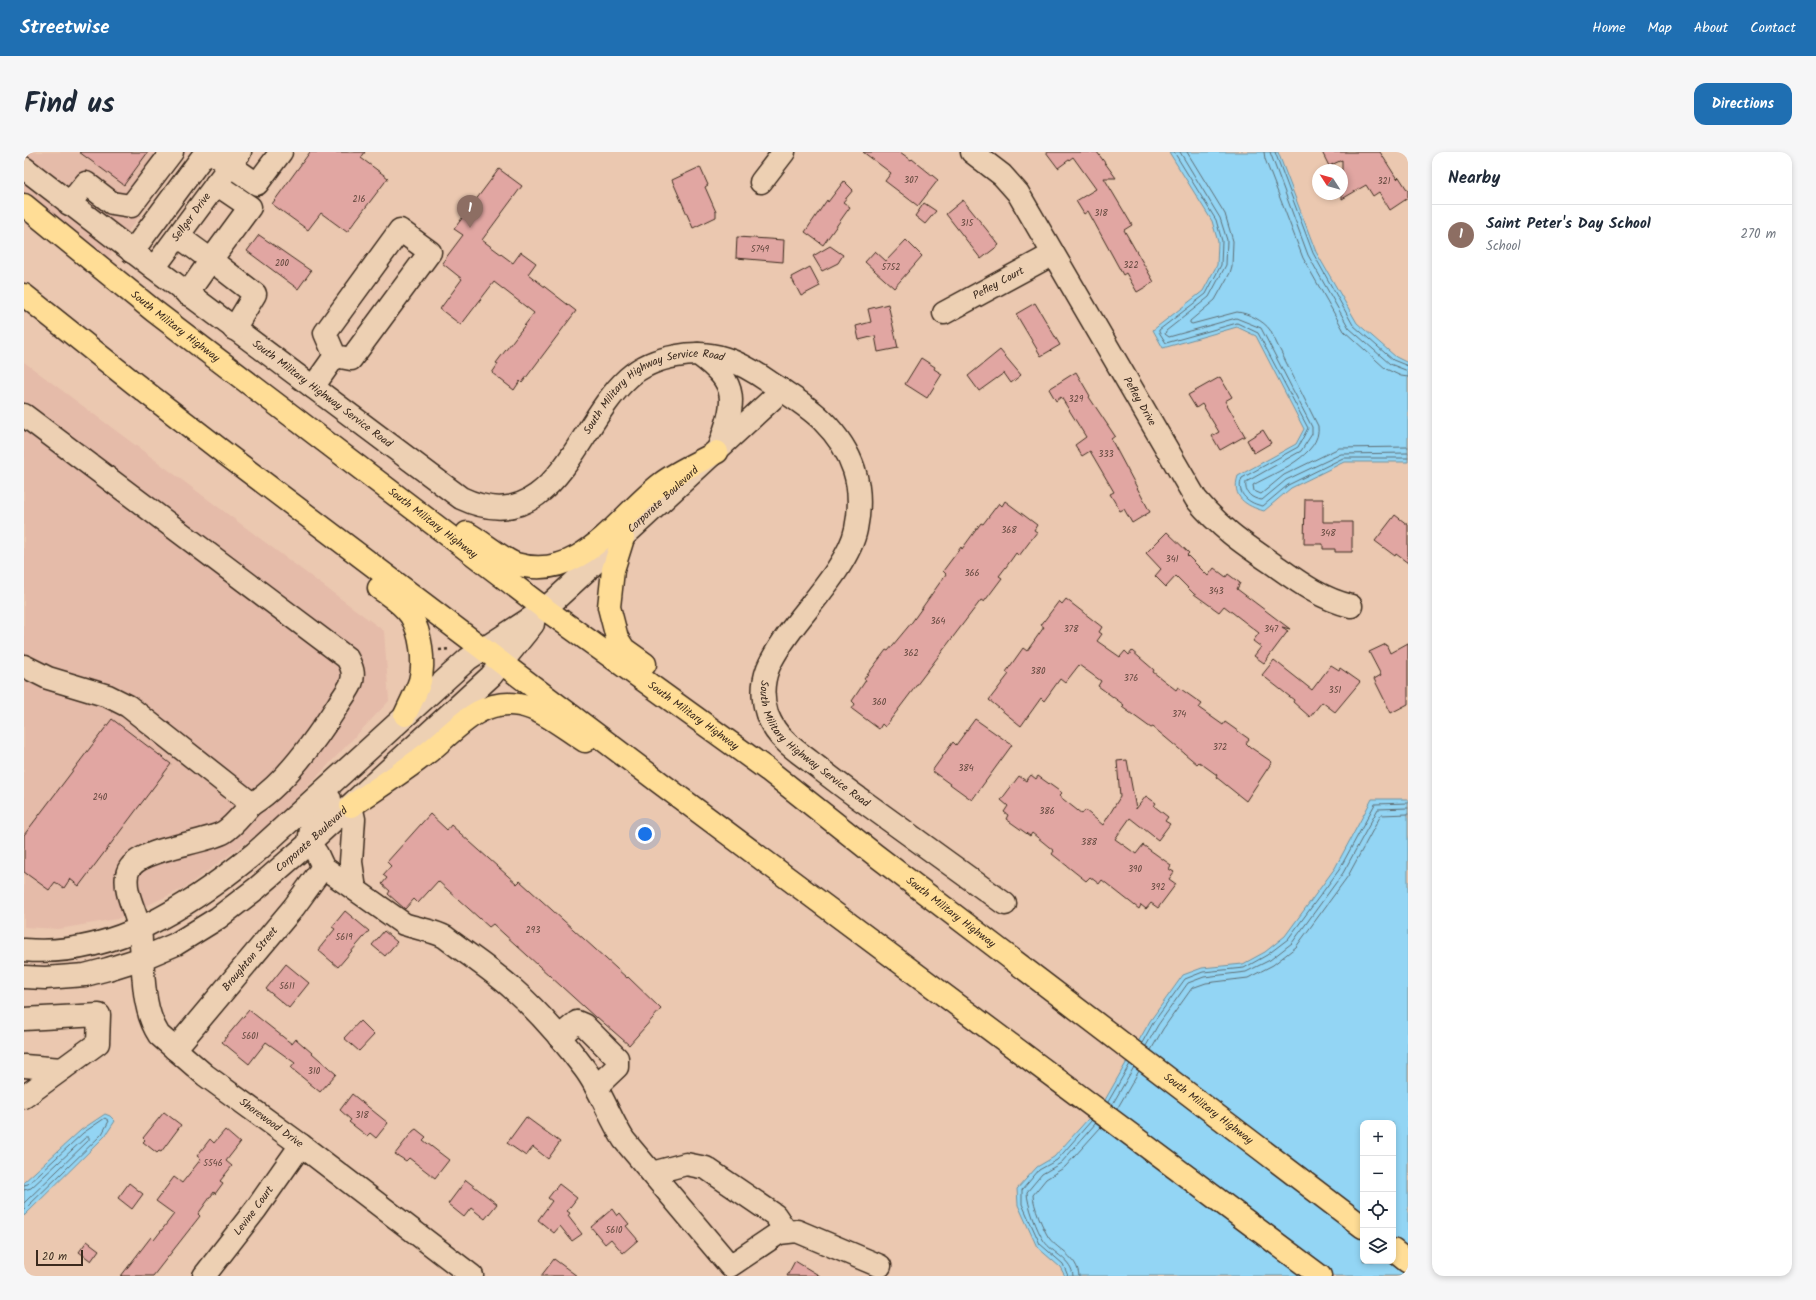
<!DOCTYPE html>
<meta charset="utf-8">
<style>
:root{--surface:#fff;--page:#f6f6f7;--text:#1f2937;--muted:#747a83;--line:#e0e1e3;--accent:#1f6fb2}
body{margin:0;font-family:Kalam,sans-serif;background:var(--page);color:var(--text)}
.controls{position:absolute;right:12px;bottom:12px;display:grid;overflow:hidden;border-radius:8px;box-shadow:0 2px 6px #0003}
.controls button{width:36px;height:36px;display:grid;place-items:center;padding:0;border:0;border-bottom:1px solid var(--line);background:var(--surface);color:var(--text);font:20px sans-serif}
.compass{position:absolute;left:1288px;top:12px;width:36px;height:36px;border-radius:50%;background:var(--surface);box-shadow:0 2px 6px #0003;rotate:306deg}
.scale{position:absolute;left:12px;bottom:10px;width:47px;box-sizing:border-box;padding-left:4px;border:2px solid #3b2a1e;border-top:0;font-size:11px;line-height:14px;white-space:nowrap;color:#3b2a1e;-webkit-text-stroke:3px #edd0b3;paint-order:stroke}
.you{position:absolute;left:621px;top:682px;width:14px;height:14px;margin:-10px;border:3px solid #fff;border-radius:50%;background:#1a73e8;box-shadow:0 0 0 6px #1a73e833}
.badge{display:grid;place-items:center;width:26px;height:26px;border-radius:50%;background:var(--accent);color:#fff;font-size:13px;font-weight:700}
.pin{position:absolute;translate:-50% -33px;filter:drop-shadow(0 1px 2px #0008)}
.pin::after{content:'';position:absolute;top:21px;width:14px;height:12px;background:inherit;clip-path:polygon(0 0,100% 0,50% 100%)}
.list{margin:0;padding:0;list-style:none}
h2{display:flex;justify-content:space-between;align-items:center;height:52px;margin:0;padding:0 16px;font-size:17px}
h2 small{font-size:13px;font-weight:400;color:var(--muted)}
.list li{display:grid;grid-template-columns:26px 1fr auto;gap:12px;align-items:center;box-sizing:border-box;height:60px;padding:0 16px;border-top:1px solid var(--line)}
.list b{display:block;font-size:15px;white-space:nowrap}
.list p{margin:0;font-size:13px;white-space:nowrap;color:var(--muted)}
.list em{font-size:13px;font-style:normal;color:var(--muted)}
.icon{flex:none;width:22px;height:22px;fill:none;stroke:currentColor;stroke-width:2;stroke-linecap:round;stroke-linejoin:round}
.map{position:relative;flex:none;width:1384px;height:1124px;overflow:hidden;border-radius:12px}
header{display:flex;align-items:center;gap:24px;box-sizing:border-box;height:56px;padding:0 20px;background:var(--accent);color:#fff}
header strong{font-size:19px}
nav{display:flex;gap:22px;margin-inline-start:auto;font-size:14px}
.intro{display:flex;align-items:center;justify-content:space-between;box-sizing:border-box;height:96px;padding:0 24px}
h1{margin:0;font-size:28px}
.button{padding:10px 18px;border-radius:12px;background:var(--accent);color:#fff;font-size:14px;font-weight:700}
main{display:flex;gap:24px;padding:0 24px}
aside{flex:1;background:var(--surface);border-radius:12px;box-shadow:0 2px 6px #0003}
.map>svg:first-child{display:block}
.built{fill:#e5bba9}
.water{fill:#93d5f4;stroke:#70919e;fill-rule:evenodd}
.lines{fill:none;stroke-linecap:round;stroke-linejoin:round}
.shore{stroke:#5e6e74;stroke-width:1}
.building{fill:#e1a6a2;stroke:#3b2a1e}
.minor-casing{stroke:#3b2a1e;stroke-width:25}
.major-casing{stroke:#3b2a1e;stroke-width:25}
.path{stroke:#3b2a1e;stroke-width:2.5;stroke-dasharray:3 3;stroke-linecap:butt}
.minor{stroke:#edd0b3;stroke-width:22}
.major{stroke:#ffdd96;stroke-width:22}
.labels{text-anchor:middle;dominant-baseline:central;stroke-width:4;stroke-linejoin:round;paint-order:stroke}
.number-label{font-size:9px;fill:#64493f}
.street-label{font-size:11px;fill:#3b2a1e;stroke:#edd0b3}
</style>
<header>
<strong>Streetwise</strong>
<nav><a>Home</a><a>Map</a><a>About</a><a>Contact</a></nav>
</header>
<div class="intro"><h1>Find us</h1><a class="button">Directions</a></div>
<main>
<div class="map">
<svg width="1384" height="1124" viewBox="0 0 1384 1124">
<rect width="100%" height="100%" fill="#ebc8b0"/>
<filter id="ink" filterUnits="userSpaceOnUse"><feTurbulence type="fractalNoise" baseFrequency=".025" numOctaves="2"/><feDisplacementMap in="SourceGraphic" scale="8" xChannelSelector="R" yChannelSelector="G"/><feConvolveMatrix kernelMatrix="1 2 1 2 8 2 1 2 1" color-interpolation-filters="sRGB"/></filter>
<g filter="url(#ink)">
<!-- built -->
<path class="built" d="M 0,0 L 163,0 L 79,113 L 0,45 Z
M 0,210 L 360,479 L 365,549 L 249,671 L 159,737 L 93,767 L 35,777 L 0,775 Z"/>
<!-- water -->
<path class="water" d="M 1145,0 L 1254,0 L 1292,100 L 1333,171 L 1372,205 L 1384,211 L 1384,310 L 1320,310 L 1267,336 L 1240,359 C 1222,354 1207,345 1214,324 L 1272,292 L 1280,277 L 1232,184 L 1213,175 L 1139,196 L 1129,178 L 1179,139 L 1193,113 L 1194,90 L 1188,69 Z
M 1348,647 L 1384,647 L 1384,1124 L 1041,1124 L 1036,1115 L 1013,1095 L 994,1053 L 993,1037 L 1013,1015 L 1030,1005 L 1081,948 L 1126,869 L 1159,823 L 1178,816 L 1219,812 L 1241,800 L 1261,784 L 1311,716 ZM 1339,971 L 1369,971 L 1369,1109 L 1339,1109 Z
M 81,962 L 86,964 L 91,969 L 81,984 L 0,1064 L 0,1030 L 57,978 Z"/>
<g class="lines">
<!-- shore -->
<path class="shore" d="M 1150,0 L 1192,68 L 1198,89 L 1197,113 L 1182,142 L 1135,178 L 1135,180 L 1142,191 L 1213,171 L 1234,181 L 1284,276 L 1274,295 L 1218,326 C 1211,342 1226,352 1239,354 L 1264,333 L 1319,306 L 1384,306
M 1156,0 L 1196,66 L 1203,88 L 1202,113 L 1185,145 L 1142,179 L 1141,182 L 1145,185 L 1212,166 L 1237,176 L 1288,275 L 1288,282 L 1277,299 L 1222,330 C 1220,341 1228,347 1238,348 L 1262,328 L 1317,302 L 1384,301
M 1163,0 L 1201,62 L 1209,89 L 1208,114 L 1206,121 L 1191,148 L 1166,169 L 1166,171 L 1168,172 L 1213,160 C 1224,161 1240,169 1246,178 L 1294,274 C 1298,303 1250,321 1229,333 L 1230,339 L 1237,342 L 1260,323 L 1315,296 L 1384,295
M 1240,0 L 1241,7 L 1279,106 L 1320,179 L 1362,217 L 1377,224 L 1384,225
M 1246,0 L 1284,103 L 1325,176 L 1366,212 L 1384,219
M 1251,0 L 1289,101 L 1329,173 L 1369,208 L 1384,214
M 1118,891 L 1129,871 L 1161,827 L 1179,820 L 1220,816 L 1243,803 L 1264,787 L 1315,718 L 1351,652 L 1384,651
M 1122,894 L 1134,873 L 1164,831 L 1180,825 L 1222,820 L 1246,808 L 1268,791 L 1319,721 L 1354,657 L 1384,656
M 1127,898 L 1139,877 L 1168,836 L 1182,831 L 1224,826 L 1249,813 L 1272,795 L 1324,724 L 1357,663 L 1384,662
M 1084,950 L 1106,912
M 1088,953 L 1110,915
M 1093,957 L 1115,919
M 0,1033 L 4,1032 L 59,981 L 81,966 L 85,969 L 78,982 L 0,1058
M 0,1038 L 7,1036 L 62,985 L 65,985 L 65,988 L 0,1051
M 1044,1124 L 1039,1112 L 1016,1092 L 998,1052 L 998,1038 L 1015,1018 L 1033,1008 L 1068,968
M 1049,1124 C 1048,1107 1029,1102 1020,1089 C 1013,1079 1003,1052 1003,1040 L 1018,1022 L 1037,1011 L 1072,971
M 1055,1124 C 1054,1105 1035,1099 1025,1086 C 1019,1077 1009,1053 1009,1043 L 1022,1027 L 1041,1015 L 1077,975"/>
</g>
<!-- building -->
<path class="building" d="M 55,0 L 124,0 L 100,33 Z
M 286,0 L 341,0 L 337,6 L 364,26 L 323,80 L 297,61 L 284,78 L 248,52 Z
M 839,0 L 876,0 L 887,8 L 888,7 L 914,28 L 894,54 L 861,29 L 867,21 Z
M 1022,0 L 1073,0 L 1092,26 L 1080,26 L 1108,73 L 1100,78 L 1130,130 L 1113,140 L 1102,121 L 1099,123 L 1064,59 L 1060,62 L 1052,49 L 1072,37 L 1049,5 L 1034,16 Z
M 1298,0 L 1356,0 L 1373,27 L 1375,25 L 1384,39 L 1384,46 L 1366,58 L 1355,40 L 1349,44 L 1342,33 L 1318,47 L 1318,8 L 1305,14 Z
M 676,15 L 684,33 L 681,35 L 692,60 L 692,65 L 669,76 L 648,28 Z
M 475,17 L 498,34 L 458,88 L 489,111 L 497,100 L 512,111 L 504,122 L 552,159 L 498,231 L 496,229 L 490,238 L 468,221 L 474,212 L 472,211 L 510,161 L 470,130 L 437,173 L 416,157 L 438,127 L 418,111 L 439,83 L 430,77 Z
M 820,29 L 829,38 L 819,50 L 826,55 L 799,93 L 781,80 L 803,48 L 804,50 Z
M 939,48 L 975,93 L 957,107 L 922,62 Z
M 900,51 L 912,59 L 901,72 L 891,64 Z
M 235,83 L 287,119 L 274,137 L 223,99 Z
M 713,85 L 760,88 L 759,110 L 712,106 Z
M 882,88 L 898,104 L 870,136 L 841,110 L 851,99 L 862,109 Z
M 806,94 L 819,103 L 814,111 L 798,119 L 789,104 Z
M 786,115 L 796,134 L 777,144 L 767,125 Z
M 1011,151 L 1036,193 L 1017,204 L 992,162 Z
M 864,152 L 874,196 L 854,200 L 851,184 L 835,188 L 832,174 L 847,170 L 844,157 Z
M 976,198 L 997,223 L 987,231 L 980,221 L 955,239 L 944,224 Z
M 897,206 L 911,215 L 910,217 L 918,222 L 903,246 L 881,232 Z
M 1052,220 L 1066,244 L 1065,245 L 1091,284 L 1087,287 L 1126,360 L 1108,371 L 1100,357 L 1096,359 L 1086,342 L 1090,340 L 1066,299 L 1058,304 L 1051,293 L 1062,285 L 1037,245 L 1032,249 L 1025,237 Z
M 1196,225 L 1208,245 L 1201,249 L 1221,284 L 1196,298 L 1188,284 L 1195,280 L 1178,252 L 1172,256 L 1164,243 Z
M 1239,278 L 1247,291 L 1230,301 L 1223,288 Z
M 1281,347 L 1299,347 L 1299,370 L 1328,370 L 1328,400 L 1311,400 L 1311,397 L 1299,397 L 1299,392 L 1280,392 Z
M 981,349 L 1013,373 L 1010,378 L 1013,380 L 995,404 L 992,401 L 982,415 L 975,424 L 978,426 L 960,450 L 957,448 L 861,575 L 858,572 L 855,577 L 828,557 L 831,552 L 828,549 L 842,528 L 840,527 L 862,498 L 864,499 L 888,470 L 922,422 L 919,419 L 937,395 L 938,397 L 957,371 L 959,372 L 975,351 L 978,354 Z
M 1371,363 L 1384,373 L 1384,411 L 1372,402 L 1371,404 L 1351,389 Z
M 1143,380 L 1165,401 L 1163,403 L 1184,424 L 1190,416 L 1202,425 L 1204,422 L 1216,431 L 1213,437 L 1266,477 L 1258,475 L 1264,479 L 1240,511 L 1230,504 L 1237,495 L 1229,489 L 1235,481 L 1200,454 L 1195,460 L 1170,442 L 1152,424 L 1142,435 L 1131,424 L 1137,417 L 1122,401 Z
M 1042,447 L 1078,475 L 1075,480 L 1078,482 L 1073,489 L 1096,505 L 1101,499 L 1105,503 L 1108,499 L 1130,518 L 1129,520 L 1152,538 L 1154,535 L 1178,552 L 1175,556 L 1199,573 L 1201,570 L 1225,587 L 1222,591 L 1226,595 L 1248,610 L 1222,649 L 1192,625 L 1193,623 L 1175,610 L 1173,612 L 1129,575 L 1127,576 L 1098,555 L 1100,553 L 1074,534 L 1077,529 L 1055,513 L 1041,531 L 1036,527 L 1020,549 L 1017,546 L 997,574 L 965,548 L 985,522 L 982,520 L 999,496 L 1003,499 L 1020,475 L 1017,473 L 1035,449 L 1038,452 Z
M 1384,491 L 1384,552 L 1367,561 L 1350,527 L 1357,523 L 1345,500 L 1362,492 L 1366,501 Z
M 1250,508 L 1288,538 L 1307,513 L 1315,518 L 1316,516 L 1336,530 L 1311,560 L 1298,550 L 1286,565 L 1269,550 L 1270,548 L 1238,523 Z
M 88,567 L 147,612 L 55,734 L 46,727 L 40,736 L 31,730 L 25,738 L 0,720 L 0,683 Z
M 951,567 L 988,593 L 948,648 L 908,619 L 929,590 L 932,593 Z
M 1103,608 L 1112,657 L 1122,644 L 1132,651 L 1130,654 L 1144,665 L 1141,669 L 1146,672 L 1134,688 L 1106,666 L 1091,687 L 1112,702 L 1119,693 L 1147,713 L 1145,717 L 1150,720 L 1145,727 L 1152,732 L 1134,756 L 1127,751 L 1122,757 L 1117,753 L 1115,757 L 1078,728 L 1075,732 L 1066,725 L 1062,729 L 1028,702 L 1030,699 L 1008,681 L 1006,684 L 982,667 L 984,663 L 980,660 L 984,654 L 977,648 L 995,624 L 1002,629 L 1007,623 L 1012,627 L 1014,624 L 1038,641 L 1035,644 L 1058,662 L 1061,658 L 1079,673 L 1096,645 L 1093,609 Z
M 406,662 L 423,678 L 427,673 L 493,732 L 496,729 L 603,826 L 604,825 L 637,857 L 605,893 L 573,865 L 572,866 L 469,772 L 465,775 L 414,729 L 394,751 L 390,747 L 381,757 L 364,742 L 366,739 L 358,732 L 363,726 L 359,723 L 367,714 L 363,710 Z
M 321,759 L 345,779 L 314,815 L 294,798 L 311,777 L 308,775 Z
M 360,779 L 373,790 L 361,804 L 348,793 Z
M 262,812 L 285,831 L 265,856 L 242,837 Z
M 225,858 L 268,892 L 272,887 L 312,922 L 296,940 L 267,916 L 271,911 L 242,890 L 225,912 L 198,890 Z
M 336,869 L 350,883 L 335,899 L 320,886 Z
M 328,942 L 364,971 L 352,986 L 346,981 L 343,984 L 325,970 L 327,968 L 316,958 Z
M 140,960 L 157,973 L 137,1000 L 135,999 L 133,1001 L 119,990 L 121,988 L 119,986 Z
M 502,965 L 536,990 L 524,1007 L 509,995 L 502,1004 L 483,991 Z
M 392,977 L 402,985 L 399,988 L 425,1008 L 411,1026 L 385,1006 L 382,1009 L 371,1002 L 389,979 Z
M 201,978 L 216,991 L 202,1009 L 208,1014 L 196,1029 L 199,1031 L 191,1042 L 190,1040 L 174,1062 L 176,1064 L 129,1124 L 97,1124 L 127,1085 L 130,1088 L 150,1062 L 132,1049 L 150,1025 L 158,1031 L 177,1007 L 173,1004 L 186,987 L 190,991 Z
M 442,1028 L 473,1052 L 461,1067 L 447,1056 L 440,1065 L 424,1052 Z
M 105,1031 L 119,1042 L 108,1057 L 94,1046 Z
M 535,1032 L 553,1046 L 543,1059 L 546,1061 L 544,1064 L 558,1082 L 548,1089 L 536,1074 L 530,1081 L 514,1068 L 528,1049 L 524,1046 Z
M 588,1057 L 593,1064 L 596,1061 L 605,1072 L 602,1074 L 614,1088 L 599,1101 L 587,1087 L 581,1092 L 567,1075 Z
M 63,1089 L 75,1098 L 67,1109 L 55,1100 Z
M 530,1107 L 553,1124 L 517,1124 Z
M 771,1109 L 796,1124 L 763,1124 Z"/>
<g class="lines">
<!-- minor casing -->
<g class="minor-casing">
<g id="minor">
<path id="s1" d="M 948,0 L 978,23 L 994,41 L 1172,347 C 1197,377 1220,392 1252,414 C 1276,431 1298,447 1327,454"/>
<path d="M 194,5 L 233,32 L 257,0"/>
<path id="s2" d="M 0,16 L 130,116 L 437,346 C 530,390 552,273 604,226 C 617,214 635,207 653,204 C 689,197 715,209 744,229 C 762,241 783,253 798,268 C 829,299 841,333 832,377 C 826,409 788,450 768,477 C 748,504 732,527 743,562 C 747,572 753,582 761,589 C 769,597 778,603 787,610 C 805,624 824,639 843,652 C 889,685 935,719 981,752"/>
<path d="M 737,30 L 760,0"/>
<path d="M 192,32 L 226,55 L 187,108 L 231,142 L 210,177"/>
<path d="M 45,52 L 62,31 L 88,51 L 107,54 L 148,0"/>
<path d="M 376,78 L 406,100 L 327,207 L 311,204 L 301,181 Z"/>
<path d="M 154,84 L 187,108 L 163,142"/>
<path d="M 108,100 L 182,0"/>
<path id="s3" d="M 130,116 L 216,0"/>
<path id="s4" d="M 920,161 L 1029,102"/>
<path d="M 674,202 C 717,233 711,250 695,295"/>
<path d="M 289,235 L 311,204"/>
<path d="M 0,263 L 323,506 C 328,515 331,522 327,532 C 324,539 318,546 314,553 C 293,586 261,632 228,652 L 104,554 L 84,544 L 24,526 L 0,514"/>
<path d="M 306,647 C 288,664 288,667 285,691 L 293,702 L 299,715 L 380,772 C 394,777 408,778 421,785 C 443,802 468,818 489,837 C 515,860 539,888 560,916 C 577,938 585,965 600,988 L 706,1114 L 755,1081 L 773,1079 L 856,1114"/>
<path id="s5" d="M 228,652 C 219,661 210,674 200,680 C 178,693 107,696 103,723 C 100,741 112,759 115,776 C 117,781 117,787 117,792 C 120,822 118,857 135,883 L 181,923 L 277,993 L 448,1124"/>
<path d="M 327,654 L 330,667 L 327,710 L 331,737"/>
<path id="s6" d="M 0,798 C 88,806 166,754 231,701 L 444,507 L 521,457 L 758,238"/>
<path id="s7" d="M 0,825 L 21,826 L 61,823 L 84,817 L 119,806 L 152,792 L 194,766 L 233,736 L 285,691 L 467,524 L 509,472"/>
<path d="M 0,867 L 75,863 L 74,891 L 0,945"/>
<path d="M 535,885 L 553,870 L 560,873 L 593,906 L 593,915 L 572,935"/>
<path id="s8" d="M 151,897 L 270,755 L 299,715"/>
<path d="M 0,914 L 38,917"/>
<path d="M 628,1021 L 662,1012 L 682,1016 L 751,1063 L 762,1079"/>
<path id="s9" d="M 180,1124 L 232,1057 L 277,993"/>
</g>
</g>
<!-- major casing -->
<g class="major-casing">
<g id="major">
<path id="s10" d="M 0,53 L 130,159 L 521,457 L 744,618 L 850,702 L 1339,1075"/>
<path d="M 0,143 L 110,231 L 199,300 L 635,630 L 1296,1124"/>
<path d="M 443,381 C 456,388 480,408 492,412 C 557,431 593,365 638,331 C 654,319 675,310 693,300"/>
<path d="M 599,386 L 589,418 L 585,455 L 593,486 L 600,497 L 621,512"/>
<path d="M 355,436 C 366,444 379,452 387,464 C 397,481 401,510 396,529 C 392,541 386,552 381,563"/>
<path d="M 327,654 C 352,637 378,621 402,602 C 431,580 454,546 495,553 C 519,557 541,577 561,589"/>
<path d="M 1369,1098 L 1384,1110"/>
</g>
</g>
<!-- path -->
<path class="path" d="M 415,498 L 426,497"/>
<!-- minor -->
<use href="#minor" class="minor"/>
<!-- major -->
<use href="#major" class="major"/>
</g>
</g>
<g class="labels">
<!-- number labels -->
<g class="number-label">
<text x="887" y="28">307</text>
<text x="1360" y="29">321</text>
<text x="335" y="47">216</text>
<text x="1077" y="61">318</text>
<text x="943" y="71">315</text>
<text x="736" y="97">5749</text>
<text x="258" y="111">200</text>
<text x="1107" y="113">322</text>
<text x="867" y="115">5752</text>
<text x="1052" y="247">329</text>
<text x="1082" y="302">333</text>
<text x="985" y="378">368</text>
<text x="1304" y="381">348</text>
<text x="1148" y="407">341</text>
<text x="948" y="421">366</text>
<text x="1192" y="439">343</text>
<text x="914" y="469">364</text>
<text x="1047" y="477">378</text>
<text x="1247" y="477">347</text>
<text x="887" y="501">362</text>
<text x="1014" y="519">380</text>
<text x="1107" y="526">376</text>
<text x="1311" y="538">351</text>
<text x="855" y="550">360</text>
<text x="1155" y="562">374</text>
<text x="1196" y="595">372</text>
<text x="942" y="616">384</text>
<text x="76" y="645">240</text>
<text x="1023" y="659">386</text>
<text x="1065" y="690">388</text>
<text x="1111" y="717">390</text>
<text x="1134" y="735">392</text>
<text x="509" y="778">293</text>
<text x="320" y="785">5619</text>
<text x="263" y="834">5611</text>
<text x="226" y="884">5601</text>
<text x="290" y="919">310</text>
<text x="338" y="963">318</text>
<text x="189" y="1011">5546</text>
<text x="590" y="1078">5610</text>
</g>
<!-- street labels -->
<g class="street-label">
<text stroke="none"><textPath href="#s3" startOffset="63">Sellger Drive</textPath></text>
<text stroke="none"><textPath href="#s4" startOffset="62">Pefley Court</textPath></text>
<text stroke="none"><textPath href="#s10" startOffset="194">South Military Highway</textPath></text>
<text stroke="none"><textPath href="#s2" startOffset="374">South Military Highway Service Road</textPath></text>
<text stroke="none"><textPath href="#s2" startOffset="793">South Military Highway Service Road</textPath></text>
<text stroke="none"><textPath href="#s1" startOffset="303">Pefley Drive</textPath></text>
<text stroke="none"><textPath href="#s6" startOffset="798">Corporate Boulevard</textPath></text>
<text stroke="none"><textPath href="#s10" startOffset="518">South Military Highway</textPath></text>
<text stroke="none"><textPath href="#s10" startOffset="842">South Military Highway</textPath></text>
<text stroke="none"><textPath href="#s2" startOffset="1379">South Military Highway Service Road</textPath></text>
<text stroke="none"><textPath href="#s7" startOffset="329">Corporate Boulevard</textPath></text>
<text stroke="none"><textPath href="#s10" startOffset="1166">South Military Highway</textPath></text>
<text stroke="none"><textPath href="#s8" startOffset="117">Broughton Street</textPath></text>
<text stroke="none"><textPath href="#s10" startOffset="1490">South Military Highway</textPath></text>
<text stroke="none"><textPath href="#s5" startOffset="457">Shorewood Drive</textPath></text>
<text stroke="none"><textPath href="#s9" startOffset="82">Levine Court</textPath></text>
</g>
</g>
</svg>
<div class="controls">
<button>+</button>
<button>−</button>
<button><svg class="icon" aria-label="locate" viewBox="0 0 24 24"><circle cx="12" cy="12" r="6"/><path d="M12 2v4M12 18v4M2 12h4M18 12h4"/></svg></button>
<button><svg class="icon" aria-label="layers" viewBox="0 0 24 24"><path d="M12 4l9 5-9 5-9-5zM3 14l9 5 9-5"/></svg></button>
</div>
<svg class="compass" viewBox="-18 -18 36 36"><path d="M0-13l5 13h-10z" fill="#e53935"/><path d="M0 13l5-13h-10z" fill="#747a83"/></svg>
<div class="scale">20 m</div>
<div class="you"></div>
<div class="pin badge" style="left:446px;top:76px;background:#8d6e63">1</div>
</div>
<aside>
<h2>Nearby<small></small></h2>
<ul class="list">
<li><span class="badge" style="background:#8d6e63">1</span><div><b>Saint Peter's Day School</b><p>School</p></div><em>270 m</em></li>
</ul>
</aside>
</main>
